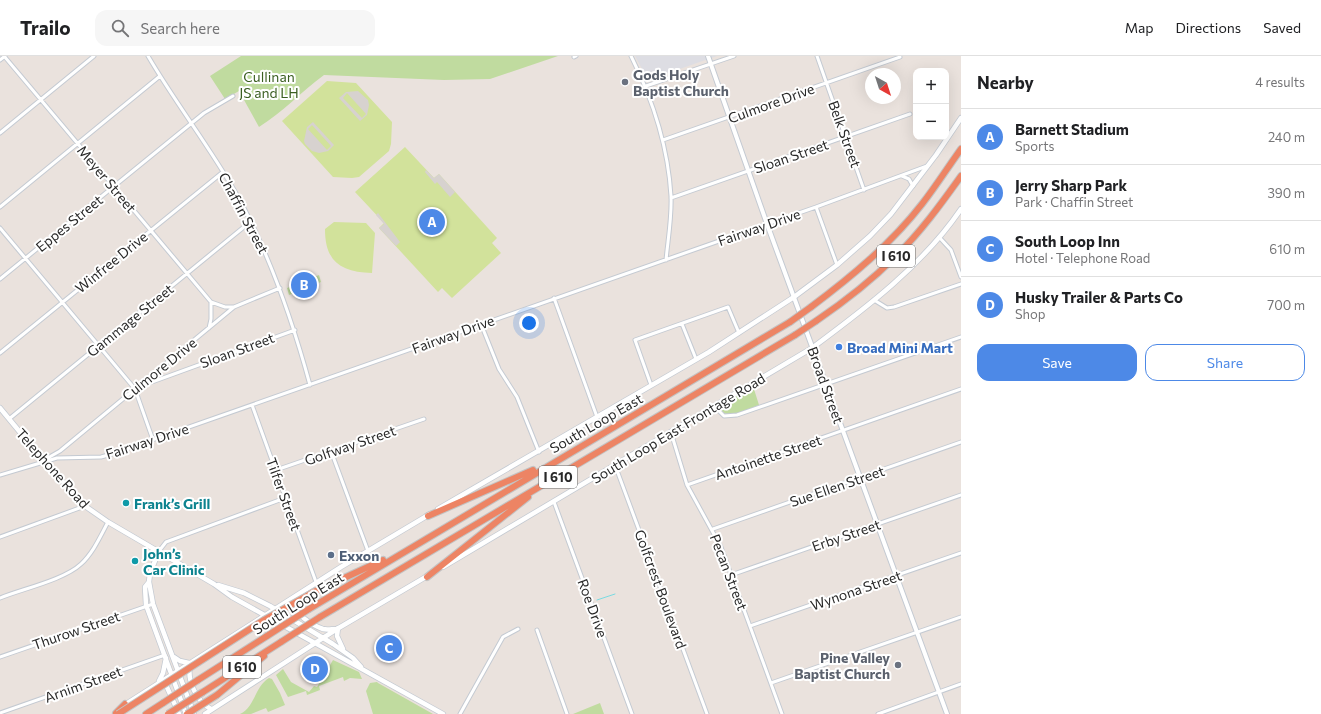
<!DOCTYPE html>
<meta charset="utf-8">
<style>
:root{--surface:#fff;--page:#f6f6f6;--text:#202124;--muted:#757577;--line:#e0e0e0;--accent:#4d89e7}
body{margin:0;font-family:Commissioner,sans-serif;background:var(--page);color:var(--text)}
.controls{position:absolute;right:12px;top:12px;display:grid;overflow:hidden;border-radius:8px;box-shadow:0 4px 16px #0002}
.controls button{width:36px;height:36px;display:grid;place-items:center;padding:0;border:0;border-bottom:1px solid var(--line);background:var(--surface);color:var(--text);font:20px sans-serif}
.compass{position:absolute;left:865px;top:12px;width:36px;height:36px;border-radius:50%;background:var(--surface);box-shadow:0 4px 16px #0002;rotate:141deg}
.you{position:absolute;left:529px;top:267px;width:14px;height:14px;margin:-10px;border:3px solid #fff;border-radius:50%;background:#1a73e8;box-shadow:0 0 0 6px #1a73e833}
.badge{display:grid;place-items:center;width:26px;height:26px;border-radius:50%;background:var(--accent);color:#fff;font-size:13px;font-weight:700}
.pin{position:absolute;translate:-50% -50%;border:2px solid #fff;box-shadow:0 1px 4px #0006}
.list{margin:0;padding:0;list-style:none}
h2{display:flex;justify-content:space-between;align-items:center;height:52px;margin:0;padding:0 16px;font-size:17px}
h2 small{font-size:13px;font-weight:400;color:var(--muted)}
.list li{display:grid;grid-template-columns:26px 1fr auto;gap:12px;align-items:center;box-sizing:border-box;height:56px;padding:0 16px;border-top:1px solid var(--line)}
.list b{display:block;font-size:15px;white-space:nowrap}
.list p{margin:0;font-size:13px;white-space:nowrap;color:var(--muted)}
.list em{font-size:13px;font-style:normal;color:var(--muted)}
.actions{display:flex;gap:8px;padding:12px 16px}
.actions a{flex:1;padding:9px 0;border:1px solid var(--accent);border-radius:12px;text-align:center;font-size:14px;color:var(--accent)}
.actions .main{background:var(--accent);color:#fff}
.icon{flex:none;width:22px;height:22px;fill:none;stroke:currentColor;stroke-width:2;stroke-linecap:round;stroke-linejoin:round}
.map{position:relative;flex:none;width:961px;height:658px;overflow:hidden}
header{display:flex;align-items:center;gap:24px;box-sizing:border-box;height:56px;padding:0 20px;background:var(--surface);border-bottom:1px solid var(--line)}
header strong{font-size:19px}
nav{display:flex;gap:22px;margin-inline-start:auto;font-size:14px}
.search{width:280px;height:36px;background:var(--page);display:flex;align-items:center;gap:10px;box-sizing:border-box;padding:0 14px;border-radius:12px;color:var(--muted);font-size:15px}
main{display:flex}
aside{flex:1;background:var(--surface)}
.map>svg:first-child{display:block}
.industrial{fill:#dddde3}
.green{fill:#c0db9f}
.pitch{fill:#d2e29b}
.plaza{fill:#d7d2cf;fill-rule:evenodd}
.lines{fill:none;stroke-linecap:round;stroke-linejoin:round}
.stream{stroke:#7adbe2;stroke-width:1}
.minor-casing{stroke:#c4cad2;stroke-width:5}
.tertiary-casing{stroke:#c4cad2;stroke-width:6}
.secondary-casing{stroke:#c4cad2;stroke-width:6}
.motorway-casing{stroke:#c3c3c3;stroke-width:8}
.minor{stroke:#fff;stroke-width:3}
.tertiary{stroke:#fff;stroke-width:4}
.secondary{stroke:#fff;stroke-width:4.5}
.motorway{stroke:#ed8464;stroke-width:6}
.motorway-bridge-casing{stroke:#c3c3c3;stroke-width:8;stroke-linecap:butt}
.motorway-bridge{stroke:#ed8464;stroke-width:6}
.worship-dot{fill:#6b7280;stroke:#fff;stroke-width:1.5}
.shop-dot{fill:#3f7fe0;stroke:#fff;stroke-width:1.5}
.culture-dot{fill:#0f9aa8;stroke:#fff;stroke-width:1.5}
.service-dot{fill:#5c6f8a;stroke:#fff;stroke-width:1.5}
.labels{text-anchor:middle;dominant-baseline:central;stroke-width:4;stroke-linejoin:round;paint-order:stroke}
.shield{fill:#fff;stroke:#696969;stroke-width:1}
.shield-label{font-size:13px;font-weight:bold;fill:#292929}
.worship-label{font-size:14px;font-weight:bold;fill:#5b616d;stroke:#fff;text-anchor:start}
.park-label{font-size:14px;fill:#3b5f21;stroke:#fff}
.street-label{font-size:14px;fill:#292929;stroke:#fff}
.shop-label{font-size:14px;font-weight:bold;fill:#366cbe;stroke:#fff;text-anchor:start}
.culture-label{font-size:14px;font-weight:bold;fill:#0d838f;stroke:#fff;text-anchor:start}
.service-label{font-size:14px;font-weight:bold;fill:#4e5e75;stroke:#fff;text-anchor:start}
</style>
<header>
<strong>Trailo</strong>
<div class="search"><svg class="icon" aria-label="search" viewBox="0 0 24 24"><circle cx="10" cy="10" r="6"/><path d="M15 15l6 6"/></svg>Search here</div>
<nav><a>Map</a><a>Directions</a><a>Saved</a></nav>
</header>
<main>
<div class="map">
<svg width="961" height="658" viewBox="0 0 961 658">
<rect width="100%" height="100%" fill="#eae2dd"/>
<!-- industrial -->
<path class="industrial" d="M 635,0 L 717,0 L 648,24 Z"/>
<!-- green -->
<path class="green" d="M 241,0 L 558,0 L 490,23 L 444,24 L 324,19 C 302,35 283,56 259,71 L 239,35 L 225,43 L 210,20 Z
M 319,219 L 321,226 L 289,239 L 287,232 Z
M 753,330 L 759,349 C 748,353 723,367 718,350 Z
M 333,604 L 359,616 L 362,623 L 350,622 L 344,625 L 343,621 L 319,630 L 320,634 L 307,639 L 306,635 L 288,641 L 276,619 L 283,613 L 291,626 L 309,636 L 314,630 L 317,631 Z
M 269,622 L 272,623 L 280,637 L 285,649 L 268,656 L 266,652 L 251,658 L 240,658 C 255,651 255,630 269,622 Z
M 377,626 L 378,627 L 433,658 L 373,658 L 366,635 L 370,627 Z
M 600,647 L 604,658 L 573,658 Z"/>
<!-- pitch -->
<path class="pitch" d="M 327,25 L 356,27 L 392,66 L 391,88 L 389,95 L 359,121 L 352,122 L 333,121 L 282,65 Z
M 405,91 L 434,122 L 439,118 L 497,182 L 492,187 L 501,197 L 452,242 L 442,232 L 438,236 L 379,172 L 384,167 L 355,136 Z
M 334,166 L 366,167 L 375,177 L 372,217 C 341,216 325,206 325,173 Z"/>
<!-- plaza -->
<path class="plaza" d="M 358,35 L 368,44 L 369,49 L 367,59 L 360,65 L 339,42 L 346,36 ZM 347,37 L 366,58 L 362,62 L 343,42 Z
M 313,66 L 334,89 L 328,95 L 319,97 L 312,95 L 305,88 L 304,85 L 307,71 ZM 312,69 L 331,90 L 327,94 L 308,73 Z
M 426,114 L 434,122 L 439,118 L 455,136 L 450,141 L 437,126 L 435,128 L 425,116 Z
M 378,157 L 400,186 L 396,190 L 379,172 L 384,168 L 376,159 Z"/>
<g class="lines">
<!-- stream -->
<path class="stream" d="M 597,544 L 615,538"/>
<!-- minor casing -->
<g class="minor-casing">
<path id="minor" d="M 4,0 L 211,246 L 225,251 L 234,251
M 148,0 C 176,48 210,91 237,139 C 270,199 292,263 310,329
M 631,0 C 653,44 668,90 671,140 C 672,161 668,183 666,204
M 817,0 L 864,134
M 574,1 L 576,0
M 0,4 L 5,0
M 646,30 L 734,0
M 0,77 L 94,0
M 663,84 L 900,1
M 902,120 L 909,123 L 913,130
M 671,142 L 910,58
M 0,151 L 160,20
M 816,151 L 837,209
M 0,172 L 135,333 L 153,384
M 939,181 L 951,194 L 961,221
M 0,223 L 204,57 L 233,40
M 554,242 L 597,361
M 874,244 L 887,252 L 894,251 L 961,228
M 481,268 L 499,313 L 517,341 L 539,396
M 682,268 L 696,303
M 209,272 L 211,263 L 211,246
M 0,297 L 223,116
M 651,329 L 635,284 L 728,251 L 739,277
M 141,330 L 295,274
M 252,349 L 316,526
M 714,350 L 724,360 L 737,359 L 961,281
M 9,363 L 250,166
M 669,377 L 673,383 L 687,429 L 721,491 L 782,658
M 331,395 L 368,495
M 46,403 L 60,395 L 234,251 L 280,232
M 615,409 L 707,658
M 276,414 L 424,363
M 0,419 L 57,402 L 101,401 L 112,398 L 816,151 L 927,110
M 687,429 L 961,333
M 554,446 L 632,658
M 713,473 L 961,386
M 0,481 L 85,450
M 159,495 L 166,486 L 285,442
M 731,519 L 961,439
M 0,542 C 22,533 64,524 81,508 C 93,497 100,481 108,466
M 750,570 L 961,497
M 537,574 L 567,658
M 0,601 L 153,548
M 771,627 L 961,561
M 0,657 L 165,599
M 460,658 L 503,581 L 518,573
M 878,658 L 961,628"/>
</g>
<!-- tertiary casing -->
<g class="tertiary-casing">
<path id="tertiary" d="M 708,0 L 767,168 L 947,658"/>
</g>
<!-- secondary casing -->
<g class="secondary-casing">
<path id="secondary" d="M 0,352 L 43,404 L 85,450 L 108,466 L 214,528 L 232,541 L 443,658
M 438,453 L 709,296 L 794,241 L 837,209 L 870,180 L 891,158 L 936,99 L 961,62
M 159,495 L 150,517 L 149,526 L 153,548 L 194,658
M 443,511 L 812,292 C 866,252 923,209 961,153
M 149,526 L 145,531 L 146,549 L 186,658
M 218,529 L 244,537 L 270,550 L 333,588 L 353,602 L 361,611
M 292,546 C 292,557 314,570 323,573 C 327,574 332,573 337,573
M 338,572 L 337,580 L 343,593
M 174,601 L 180,605 L 189,607
M 166,602 L 163,617 L 159,625 L 166,629 L 179,658
M 190,610 C 187,625 197,646 211,653
M 123,650 L 341,511 L 430,458
M 205,658 L 337,573 L 429,519"/>
</g>
<!-- motorway casing -->
<g class="motorway-casing">
<path id="motorway" d="M 811,251 C 851,221 891,188 922,148 C 936,130 948,111 961,93
M 816,265 C 844,246 871,225 895,201 C 920,177 941,148 961,120
M 428,460 L 533,414
M 427,521 L 528,441
M 314,536 L 383,504
M 309,553 L 790,266
M 320,561 L 795,279
M 198,624 L 267,580
M 203,636 L 281,586
M 217,639 L 264,600
M 116,657 L 125,648
M 146,658 L 163,647"/>
</g>
<!-- minor -->
<use href="#minor" class="minor"/>
<!-- tertiary -->
<use href="#tertiary" class="tertiary"/>
<!-- secondary -->
<use href="#secondary" class="secondary"/>
<!-- motorway -->
<use href="#motorway" class="motorway"/>
<!-- motorway-bridge casing -->
<g class="motorway-bridge-casing">
<path id="motorway-bridge" d="M 790,266 L 811,251
M 795,279 L 816,265
M 267,580 L 309,553
M 281,586 L 320,561
M 163,647 L 198,624
M 118,658 L 264,564 L 314,536
M 168,658 L 203,636
M 187,658 L 217,639"/>
</g>
<!-- motorway-bridge -->
<use href="#motorway-bridge" class="motorway-bridge"/>
</g>
<!-- markers -->
<g class="worship-dot">
<circle cx="625" cy="26" r="4"/>
<circle cx="898" cy="609" r="4"/>
</g>
<circle class="shop-dot" cx="839" cy="291" r="4"/>
<g class="culture-dot">
<circle cx="126" cy="447" r="4"/>
<circle cx="135" cy="505" r="4"/>
</g>
<circle class="service-dot" cx="331" cy="499" r="4"/>
<g class="labels">
<!-- shield labels -->
<g class="shield">
<rect x="877" y="189" width="38" height="22" rx="3"/>
<rect x="539" y="410" width="38" height="22" rx="3"/>
<rect x="223" y="600" width="38" height="22" rx="3"/>
</g>
<g class="shield-label">
<text x="896" y="200">I 610</text>
<text x="558" y="421">I 610</text>
<text x="242" y="611">I 610</text>
</g>
<!-- worship labels -->
<g class="worship-label">
<text x="633" y="18">Gods Holy<tspan x="633" dy="16">Baptist Church</tspan></text>
<text x="890" y="601" text-anchor="end">Pine Valley<tspan x="890" dy="16">Baptist Church</tspan></text>
</g>
<!-- park labels -->
<g class="park-label">
<text x="269" y="20">Cullinan<tspan x="269" dy="16">JS and LH</tspan></text>
</g>
<!-- street labels -->
<g class="street-label">
<text transform="translate(771 47) rotate(-20)">Culmore Drive</text>
<text transform="translate(845 78) rotate(70)">Belk Street</text>
<text transform="translate(791 100) rotate(-19)">Sloan Street</text>
<text transform="translate(107 123) rotate(50)">Meyer Street</text>
<text transform="translate(244 157) rotate(62)">Chaffin Street</text>
<text transform="translate(69 167) rotate(-39)">Eppes Street</text>
<text transform="translate(759 171) rotate(-19)">Fairway Drive</text>
<text transform="translate(111 206) rotate(-39)">Winfree Drive</text>
<text transform="translate(130 264) rotate(-39)">Gammage Street</text>
<text transform="translate(453 278) rotate(-20)">Fairway Drive</text>
<text transform="translate(237 294) rotate(-20)">Sloan Street</text>
<text transform="translate(159 313) rotate(-39)">Culmore Drive</text>
<text transform="translate(826 329) rotate(70)">Broad Street</text>
<text transform="translate(596 367) rotate(-30)">South Loop East</text>
<text transform="translate(678 372) rotate(-31)">South Loop East Frontage Road</text>
<text transform="translate(147 385) rotate(-18)">Fairway Drive</text>
<text transform="translate(350 389) rotate(-19)">Golfway Street</text>
<text transform="translate(768 401) rotate(-19)">Antoinette Street</text>
<text transform="translate(53 412) rotate(48)">Telephone Road</text>
<text transform="translate(837 430) rotate(-19)">Sue Ellen Street</text>
<text transform="translate(284 438) rotate(70)">Tilfer Street</text>
<text transform="translate(846 479) rotate(-19)">Erby Street</text>
<text transform="translate(729 516) rotate(69)">Pecan Street</text>
<text transform="translate(661 533) rotate(70)">Golfcrest Boulevard</text>
<text transform="translate(856 534) rotate(-19)">Wynona Street</text>
<text transform="translate(298 547) rotate(-32)">South Loop East</text>
<text transform="translate(593 552) rotate(70)">Roe Drive</text>
<text transform="translate(76 574) rotate(-19)">Thurow Street</text>
<text transform="translate(83 628) rotate(-20)">Arnim Street</text>
</g>
<!-- shop labels -->
<g class="shop-label">
<text x="847" y="291">Broad Mini Mart</text>
</g>
<!-- culture labels -->
<g class="culture-label">
<text x="134" y="447">Frank’s Grill</text>
<text x="143" y="497">John’s<tspan x="143" dy="16">Car Clinic</tspan></text>
</g>
<!-- service labels -->
<g class="service-label">
<text x="339" y="499">Exxon</text>
</g>
</g>
</svg>
<div class="controls">
<button>+</button>
<button>−</button>
</div>
<svg class="compass" viewBox="-18 -18 36 36"><path d="M0-13l5 13h-10z" fill="#e53935"/><path d="M0 13l5-13h-10z" fill="#757577"/></svg>
<div class="you"></div>
<div class="pin badge" style="left:432px;top:166px">A</div>
<div class="pin badge" style="left:304px;top:229px">B</div>
<div class="pin badge" style="left:389px;top:592px">C</div>
<div class="pin badge" style="left:315px;top:613px">D</div>
</div>
<aside>
<h2>Nearby<small>4 results</small></h2>
<ul class="list">
<li><span class="badge">A</span><div><b>Barnett Stadium</b><p>Sports</p></div><em>240 m</em></li>
<li><span class="badge">B</span><div><b>Jerry Sharp Park</b><p>Park · Chaffin Street</p></div><em>390 m</em></li>
<li><span class="badge">C</span><div><b>South Loop Inn</b><p>Hotel · Telephone Road</p></div><em>610 m</em></li>
<li><span class="badge">D</span><div><b>Husky Trailer &amp; Parts Co</b><p>Shop</p></div><em>700 m</em></li>
</ul>
<div class="actions"><a class="main">Save</a><a>Share</a></div>
</aside>
</main>
